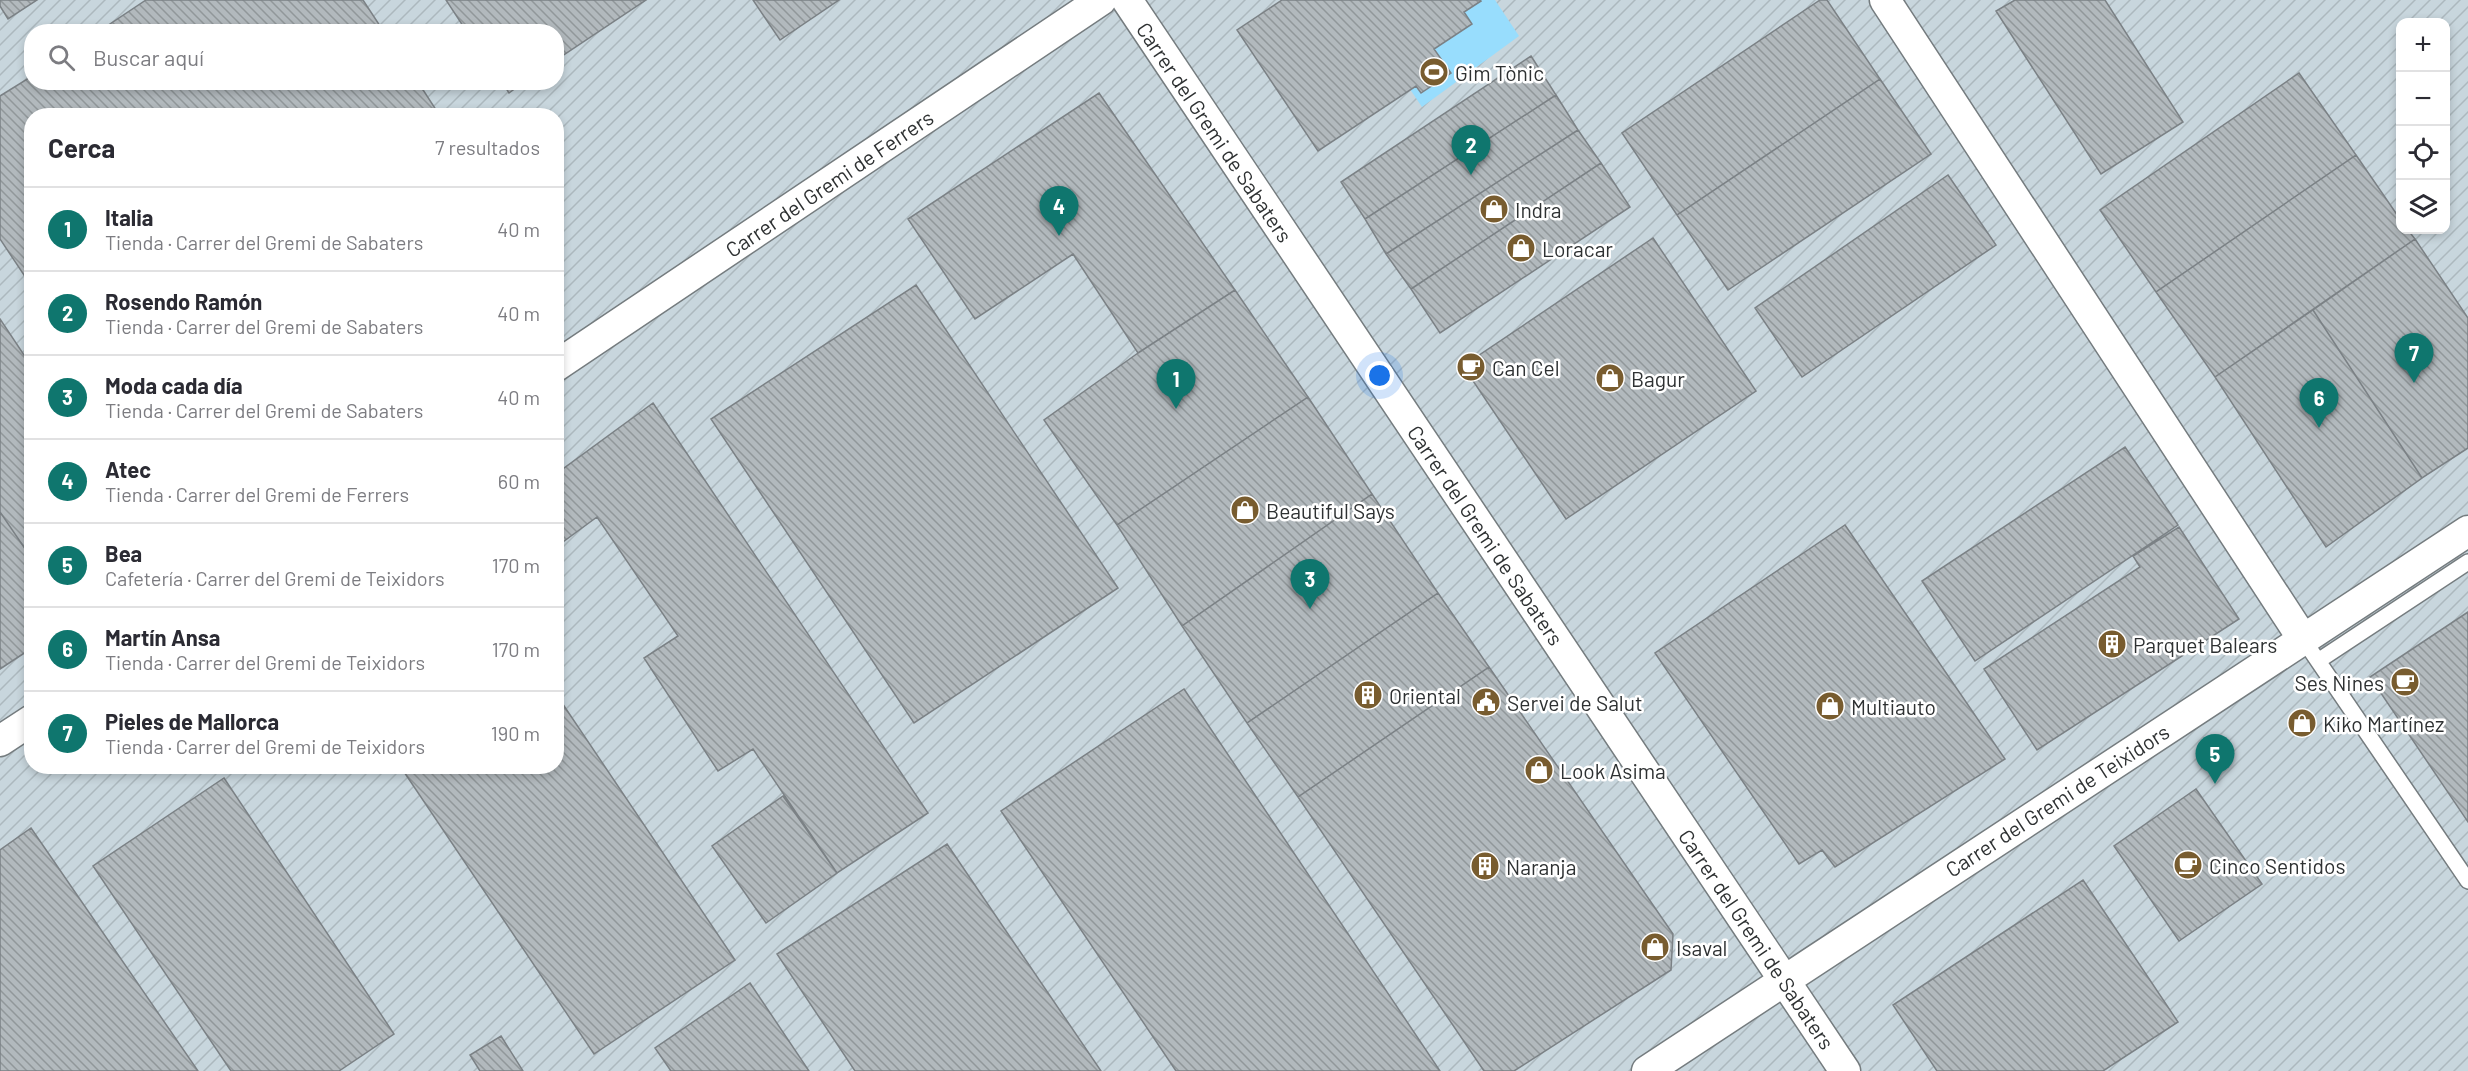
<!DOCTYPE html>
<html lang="es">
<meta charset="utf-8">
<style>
:root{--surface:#fff;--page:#f2f2f3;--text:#2b2b33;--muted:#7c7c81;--line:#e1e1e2;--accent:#0f766e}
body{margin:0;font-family:Barlow,sans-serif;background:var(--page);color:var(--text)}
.controls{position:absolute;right:18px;top:18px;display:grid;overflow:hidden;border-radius:12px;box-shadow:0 3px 9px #0003}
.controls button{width:54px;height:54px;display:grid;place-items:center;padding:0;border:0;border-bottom:2px solid var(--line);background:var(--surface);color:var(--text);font:30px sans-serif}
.you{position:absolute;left:1380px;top:376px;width:21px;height:21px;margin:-15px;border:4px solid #fff;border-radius:50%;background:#1a73e8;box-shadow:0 0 0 9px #1a73e833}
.badge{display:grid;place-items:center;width:39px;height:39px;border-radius:50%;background:var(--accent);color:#fff;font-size:20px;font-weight:700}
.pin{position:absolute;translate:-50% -50px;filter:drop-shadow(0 2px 3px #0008)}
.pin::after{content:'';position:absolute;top:32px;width:21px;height:18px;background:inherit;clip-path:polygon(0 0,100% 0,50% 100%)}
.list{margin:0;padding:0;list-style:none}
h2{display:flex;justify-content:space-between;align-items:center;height:78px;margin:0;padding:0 24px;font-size:26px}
h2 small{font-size:20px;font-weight:400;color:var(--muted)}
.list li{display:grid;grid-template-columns:39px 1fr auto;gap:18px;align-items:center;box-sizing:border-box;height:84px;padding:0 24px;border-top:2px solid var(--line)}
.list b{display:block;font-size:22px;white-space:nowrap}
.list p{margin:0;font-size:20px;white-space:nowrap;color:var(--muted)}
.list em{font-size:20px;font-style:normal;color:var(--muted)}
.icon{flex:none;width:33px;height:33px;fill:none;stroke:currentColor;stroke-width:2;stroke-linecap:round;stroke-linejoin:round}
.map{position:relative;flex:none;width:2468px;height:1071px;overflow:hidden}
.search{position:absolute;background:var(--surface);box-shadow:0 3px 9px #0003;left:24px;top:24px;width:540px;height:66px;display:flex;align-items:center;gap:15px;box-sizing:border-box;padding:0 21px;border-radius:24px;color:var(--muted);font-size:22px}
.panel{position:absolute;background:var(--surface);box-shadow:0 3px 9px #0003;left:24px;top:108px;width:540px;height:666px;border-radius:24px}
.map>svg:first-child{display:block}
.industrial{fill:url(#industrial-furrows);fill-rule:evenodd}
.green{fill:#98ddfd}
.building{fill:url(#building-back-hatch);stroke:#7b8185;stroke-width:1.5}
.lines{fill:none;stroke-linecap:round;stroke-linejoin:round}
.service-casing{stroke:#757c7f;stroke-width:18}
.minor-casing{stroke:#757c7f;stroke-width:33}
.service{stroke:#fff;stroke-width:15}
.minor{stroke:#fff;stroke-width:30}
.labels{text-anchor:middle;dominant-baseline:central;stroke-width:5;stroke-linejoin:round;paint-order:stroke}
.poi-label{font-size:21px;fill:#2e3132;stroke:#fff;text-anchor:start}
.street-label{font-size:21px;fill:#2e3132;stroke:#fff}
</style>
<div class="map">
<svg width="2468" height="1071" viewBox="0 0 2468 1071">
<defs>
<pattern id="industrial-furrows" width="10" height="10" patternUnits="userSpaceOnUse" patternTransform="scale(1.5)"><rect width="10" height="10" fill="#c8d6dd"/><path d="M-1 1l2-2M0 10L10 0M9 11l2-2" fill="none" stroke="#acb8be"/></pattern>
<pattern id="building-back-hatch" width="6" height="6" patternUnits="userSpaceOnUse" patternTransform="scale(1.5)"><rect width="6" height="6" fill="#b2b9bd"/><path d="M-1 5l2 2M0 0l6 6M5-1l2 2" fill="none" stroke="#91979a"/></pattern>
</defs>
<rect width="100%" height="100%" fill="#dce4e7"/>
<!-- industrial -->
<path class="industrial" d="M 0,0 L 2468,0 L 2468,1071 L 0,1071 ZM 2400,22 L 2446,22 L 2446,230 L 2400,230 ZM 32,32 L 556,32 L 556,82 L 32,82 ZM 32,116 L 556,116 L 556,766 L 32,766 Z"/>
<!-- green -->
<path class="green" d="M 1350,0 L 1495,0 L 1519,36 L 1422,107 Z"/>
<!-- building -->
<path class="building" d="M 0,0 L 37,0 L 8,19 L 0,6 Z
M 146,0 L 363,0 L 384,32 L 98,32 Z
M 446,0 L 646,0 L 556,60 L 556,32 L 467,32 Z
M 753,0 L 839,0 L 780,40 Z
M 1282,0 L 1480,0 L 1481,1 L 1464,12 L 1472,24 L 1434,49 L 1451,73 L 1421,93 L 1416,86 L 1318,151 L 1237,30 Z
M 1820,0 L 1827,0 L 1880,79 L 1677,215 L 1622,133 Z
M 2015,0 L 2105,0 L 2183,122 L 2101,174 L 1996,11 Z
M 1531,56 L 1556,95 L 1365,219 L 1341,182 Z
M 2299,73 L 2356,155 L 2156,292 L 2100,210 Z
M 32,76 L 32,82 L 418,82 L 440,116 L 32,116 L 32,287 L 0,239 L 0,96 Z
M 1880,79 L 1931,154 L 1728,290 L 1677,215 Z
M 502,82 L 524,82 L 509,93 Z
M 1099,93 L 1235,290 L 1138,353 L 1073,254 L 975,319 L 908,219 Z
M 1556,95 L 1578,130 L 1386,254 L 1365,219 Z
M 1578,130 L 1601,163 L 1411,289 L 1386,254 Z
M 2356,155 L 2400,219 L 2400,230 L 2408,230 L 2415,239 L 2215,377 L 2156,292 Z
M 1601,163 L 1630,207 L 1440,333 L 1411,289 Z
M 1948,175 L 1996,245 L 1802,377 L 1755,308 Z
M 1653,238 L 1756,391 L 1566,519 L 1463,366 Z
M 2415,239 L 2468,318 L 2468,448 L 2422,478 L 2313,310 Z
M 916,285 L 1118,588 L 914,723 L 711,419 Z
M 1235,290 L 1308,397 L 1117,525 L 1044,420 L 1138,353 Z
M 2313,310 L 2422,478 L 2326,547 L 2215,377 Z
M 0,319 L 32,367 L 32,559 L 0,512 Z
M 1308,397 L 1372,494 L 1182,626 L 1117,525 Z
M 653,403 L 928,813 L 837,873 L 753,749 L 718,771 L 644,658 L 678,636 L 597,517 L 556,547 L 556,474 Z
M 2125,447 L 2178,525 L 1975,661 L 1922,581 Z
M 1372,494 L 1438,593 L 1247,723 L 1182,626 Z
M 0,512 L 32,559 L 32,648 L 0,669 Z
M 1845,525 L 2005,759 L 1835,867 L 1822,850 L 1799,864 L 1655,653 Z
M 2179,527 L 2239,619 L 2037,750 L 1984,669 L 2140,567 L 2133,556 Z
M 1438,593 L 1489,667 L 1298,797 L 1247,723 Z
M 2468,612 L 2468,822 L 2370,677 Z
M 1489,667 L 1673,934 L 1671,970 L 1514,1071 L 1484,1071 L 1298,797 Z
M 1184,689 L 1440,1071 L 1176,1071 L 1001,811 Z
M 556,694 L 735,960 L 594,1054 L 400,766 L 556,766 Z
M 224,778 L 394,1034 L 339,1071 L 231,1071 L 93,866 Z
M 2196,789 L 2262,884 L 2179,941 L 2114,846 Z
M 783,796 L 837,873 L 766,923 L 712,846 Z
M 31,828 L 198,1071 L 0,1071 L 0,850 Z
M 947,844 L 1101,1071 L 855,1071 L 777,954 Z
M 2083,880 L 2178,1022 L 2103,1071 L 1937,1071 L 1893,1005 Z
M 750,983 L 809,1071 L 671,1071 L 655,1048 Z
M 501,1036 L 523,1071 L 480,1071 L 470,1055 Z"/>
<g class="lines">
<!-- service casing -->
<g class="service-casing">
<path id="service" d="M 2303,639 L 2468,881
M 2318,661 L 2468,562"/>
</g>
<!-- minor casing -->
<g class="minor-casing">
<path id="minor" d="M 1127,0 L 1845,1071
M 1885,0 L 2303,639
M 556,366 L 1101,0
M 0,741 L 32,720
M 1647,1071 L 2468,531"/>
</g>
<!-- service -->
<use href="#service" class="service"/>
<!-- minor -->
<use href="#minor" class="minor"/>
</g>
<!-- icons -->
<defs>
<g id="stadium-disc" transform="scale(1.5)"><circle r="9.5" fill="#785c2f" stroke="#fff"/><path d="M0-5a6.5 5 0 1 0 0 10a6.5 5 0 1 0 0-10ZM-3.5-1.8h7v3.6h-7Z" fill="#fff"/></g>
<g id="shop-disc" transform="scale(1.5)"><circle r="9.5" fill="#785c2f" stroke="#fff"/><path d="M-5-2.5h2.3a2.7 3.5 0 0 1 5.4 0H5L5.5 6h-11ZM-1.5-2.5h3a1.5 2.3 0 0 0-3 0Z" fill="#fff"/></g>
<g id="cafe-disc" transform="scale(1.5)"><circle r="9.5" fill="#785c2f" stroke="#fff"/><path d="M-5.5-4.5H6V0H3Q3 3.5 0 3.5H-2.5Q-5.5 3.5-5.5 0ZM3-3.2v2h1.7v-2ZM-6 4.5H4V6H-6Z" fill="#fff"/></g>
<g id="building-disc" transform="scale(1.5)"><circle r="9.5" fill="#785c2f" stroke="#fff"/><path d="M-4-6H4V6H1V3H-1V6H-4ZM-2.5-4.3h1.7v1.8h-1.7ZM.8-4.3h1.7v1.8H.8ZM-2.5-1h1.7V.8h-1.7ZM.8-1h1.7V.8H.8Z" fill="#fff"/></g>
<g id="civic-disc" transform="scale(1.5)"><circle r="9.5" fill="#785c2f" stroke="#fff"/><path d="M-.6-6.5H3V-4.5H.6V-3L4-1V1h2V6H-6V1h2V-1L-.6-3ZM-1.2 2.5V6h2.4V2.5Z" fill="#fff"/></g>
</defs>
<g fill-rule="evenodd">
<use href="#stadium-disc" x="1434" y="72"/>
<use href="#shop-disc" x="1494" y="209"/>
<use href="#shop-disc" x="1521" y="248"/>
<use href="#cafe-disc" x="1471" y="367"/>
<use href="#shop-disc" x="1610" y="378"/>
<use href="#shop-disc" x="1245" y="510"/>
<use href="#building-disc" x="2112" y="644"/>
<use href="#cafe-disc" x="2405" y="682"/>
<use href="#building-disc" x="1368" y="695"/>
<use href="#civic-disc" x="1486" y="702"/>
<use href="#shop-disc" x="1830" y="706"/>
<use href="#shop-disc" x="2302" y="723"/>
<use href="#shop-disc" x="1539" y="770"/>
<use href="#cafe-disc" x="2188" y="865"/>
<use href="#building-disc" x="1485" y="866"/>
<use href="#shop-disc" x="1655" y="947"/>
</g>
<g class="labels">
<!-- poi labels -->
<g class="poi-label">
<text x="1455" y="72">Gim Tònic</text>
<text x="1515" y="209">Indra</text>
<text x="1542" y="248">Loracar</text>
<text x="1492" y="367">Can Cel</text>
<text x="1631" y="378">Bagur</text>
<text x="1266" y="510">Beautiful Says</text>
<text x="2133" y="644">Parquet Balears</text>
<text x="2384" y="682" text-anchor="end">Ses Nines</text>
<text x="1389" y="695">Oriental</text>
<text x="1507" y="702">Servei de Salut</text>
<text x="1851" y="706">Multiauto</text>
<text x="2323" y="723">Kiko Martínez</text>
<text x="1560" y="770">Look Asima</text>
<text x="2209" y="865">Cinco Sentidos</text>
<text x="1506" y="866">Naranja</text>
<text x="1676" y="947">Isaval</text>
</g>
<!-- street labels -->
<g class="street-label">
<text transform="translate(1215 132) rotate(56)">Carrer del Gremi de Sabaters</text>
<text transform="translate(829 183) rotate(-34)">Carrer del Gremi de Ferrers</text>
<text transform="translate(1486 535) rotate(56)">Carrer del Gremi de Sabaters</text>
<text transform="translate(2057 800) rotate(-33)">Carrer del Gremi de Teixidors</text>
<text transform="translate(1757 939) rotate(56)">Carrer del Gremi de Sabaters</text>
</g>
</g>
</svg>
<div class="controls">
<button>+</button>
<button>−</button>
<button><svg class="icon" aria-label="locate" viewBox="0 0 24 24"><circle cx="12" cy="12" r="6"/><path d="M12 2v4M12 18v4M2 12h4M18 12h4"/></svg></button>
<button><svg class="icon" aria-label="layers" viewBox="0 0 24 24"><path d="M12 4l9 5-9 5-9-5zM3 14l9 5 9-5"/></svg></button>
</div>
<div class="you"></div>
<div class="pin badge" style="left:1176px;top:409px">1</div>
<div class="pin badge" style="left:1471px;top:175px">2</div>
<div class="pin badge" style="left:1310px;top:609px">3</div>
<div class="pin badge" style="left:1059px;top:236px">4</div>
<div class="pin badge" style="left:2215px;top:784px">5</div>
<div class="pin badge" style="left:2319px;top:428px">6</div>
<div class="pin badge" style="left:2414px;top:383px">7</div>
<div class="search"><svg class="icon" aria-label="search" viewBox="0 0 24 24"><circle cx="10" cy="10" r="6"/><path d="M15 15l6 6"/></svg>Buscar aquí</div>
<section class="panel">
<h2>Cerca<small>7 resultados</small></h2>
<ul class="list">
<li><span class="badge">1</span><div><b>Italia</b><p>Tienda · Carrer del Gremi de Sabaters</p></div><em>40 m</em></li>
<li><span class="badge">2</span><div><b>Rosendo Ramón</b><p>Tienda · Carrer del Gremi de Sabaters</p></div><em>40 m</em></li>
<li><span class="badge">3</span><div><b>Moda cada día</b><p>Tienda · Carrer del Gremi de Sabaters</p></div><em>40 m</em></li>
<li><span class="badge">4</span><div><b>Atec</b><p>Tienda · Carrer del Gremi de Ferrers</p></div><em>60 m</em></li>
<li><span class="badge">5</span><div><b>Bea</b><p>Cafetería · Carrer del Gremi de Teixidors</p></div><em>170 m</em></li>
<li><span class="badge">6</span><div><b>Martín Ansa</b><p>Tienda · Carrer del Gremi de Teixidors</p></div><em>170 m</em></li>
<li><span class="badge">7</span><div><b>Pieles de Mallorca</b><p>Tienda · Carrer del Gremi de Teixidors</p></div><em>190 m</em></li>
</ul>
</section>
</div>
